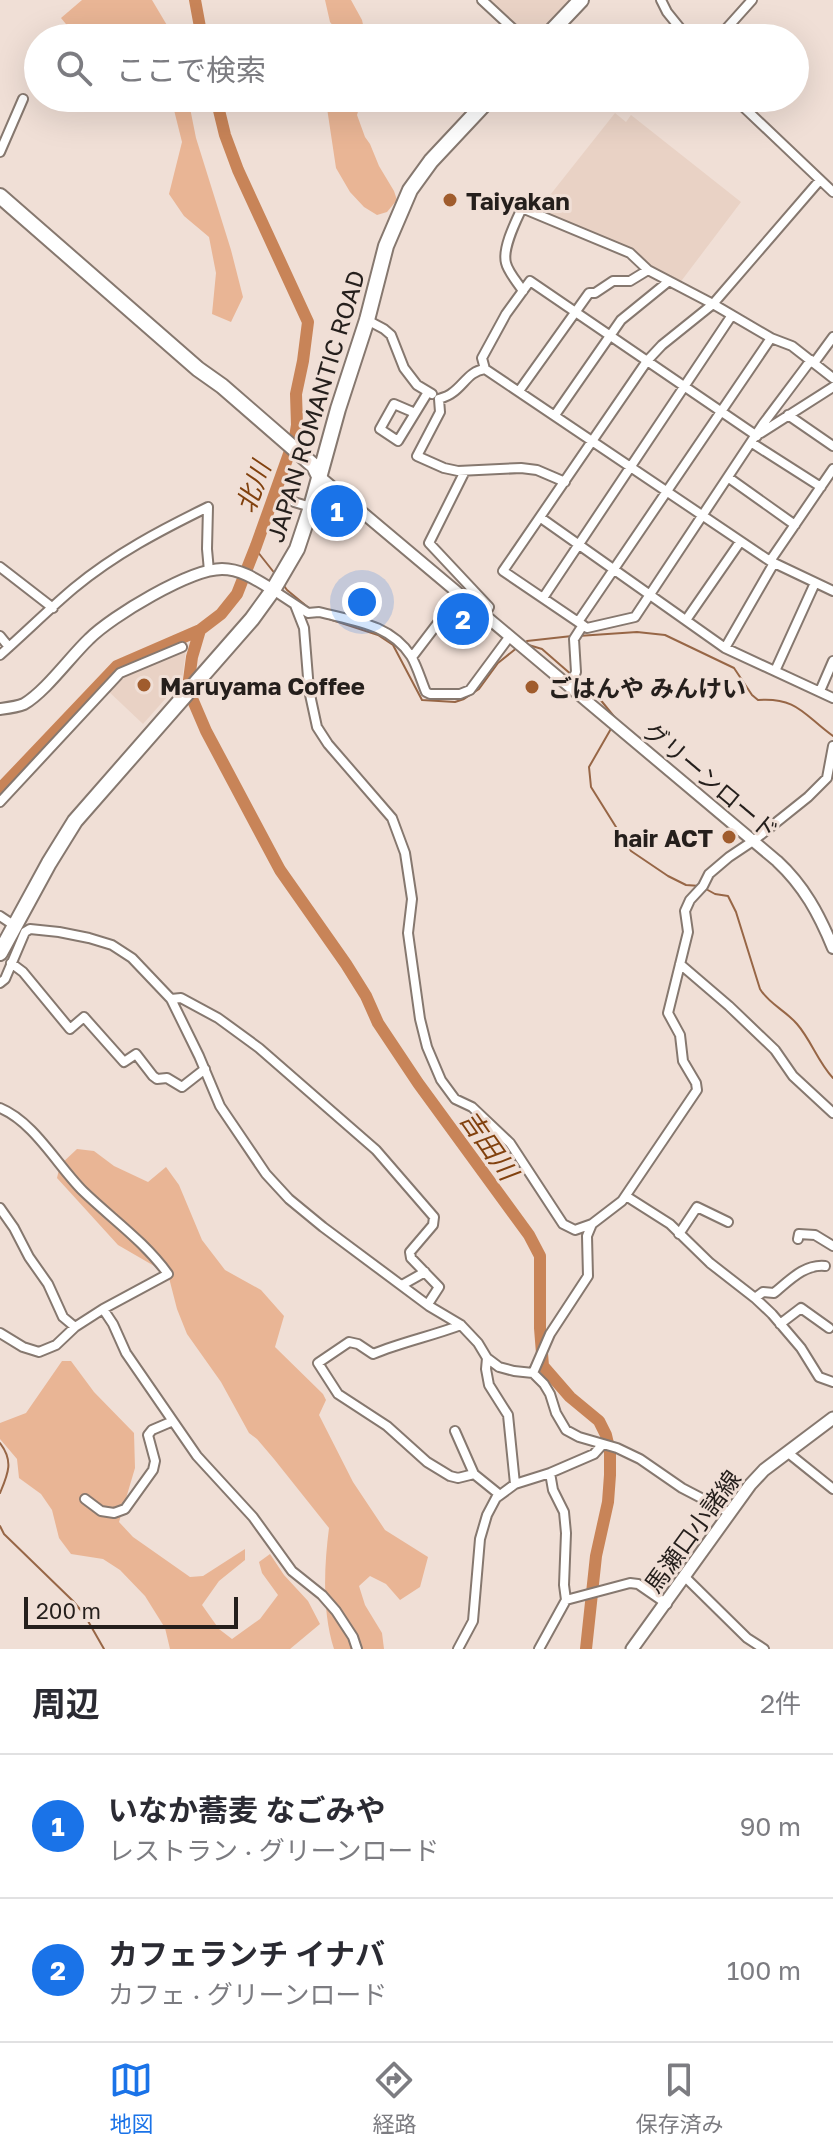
<!DOCTYPE html>
<html lang="ja">
<meta charset="utf-8">
<style>
:root{--surface:#fff;--page:#f7f7f7;--text:#2b2b33;--muted:#7c7c81;--line:#e1e1e2;--accent:#1a73e8}
body{margin:0;font-family:"Golos Text","Noto Sans JP",sans-serif;background:var(--page);color:var(--text)}
.scale{position:absolute;left:24px;bottom:20px;width:214px;box-sizing:border-box;padding-left:8px;border:4px solid #251f1c;border-top:0;font-size:22px;line-height:28px;white-space:nowrap;color:#251f1c;-webkit-text-stroke:6px #f0dfd6;paint-order:stroke}
.you{position:absolute;left:362px;top:602px;width:28px;height:28px;margin:-20px;border:6px solid #fff;border-radius:50%;background:#1a73e8;box-shadow:0 0 0 12px #1a73e833}
.badge{display:grid;place-items:center;width:52px;height:52px;border-radius:50%;background:var(--accent);color:#fff;font-size:26px;font-weight:700}
.pin{position:absolute;translate:-50% -50%;border:4px solid #fff;box-shadow:0 2px 8px #0006}
.list{margin:0;padding:0;list-style:none}
h2{display:flex;justify-content:space-between;align-items:center;height:104px;margin:0;padding:0 32px;font-size:34px}
h2 small{font-size:26px;font-weight:400;color:var(--muted)}
.list li{display:grid;grid-template-columns:52px 1fr auto;gap:24px;align-items:center;box-sizing:border-box;height:144px;padding:0 32px;border-top:2px solid var(--line)}
.list b{display:block;font-size:30px;white-space:nowrap}
.list p{margin:0;font-size:26px;white-space:nowrap;color:var(--muted)}
.list em{font-size:26px;font-style:normal;color:var(--muted)}
.icon{flex:none;width:44px;height:44px;fill:none;stroke:currentColor;stroke-width:2;stroke-linecap:round;stroke-linejoin:round}
.map{position:relative;flex:none;width:833px;height:1649px;overflow:hidden}
.search{position:absolute;background:var(--surface);box-shadow:0 8px 32px #0002;left:24px;right:24px;top:24px;height:88px;display:flex;align-items:center;gap:20px;box-sizing:border-box;padding:0 28px;border-radius:44px;color:var(--muted);font-size:30px}
.sheet{height:392px;background:var(--surface)}
nav{display:flex;justify-content:space-around;align-items:center;box-sizing:border-box;height:112px;border-top:2px solid var(--line);background:var(--surface);font-size:22px;color:var(--muted)}
nav a{display:grid;justify-items:center;gap:4px}
nav .on{color:var(--accent)}
.map>svg:first-child{display:block}
.built{fill:#e9d2c5}
.green{fill:#e9b595}
.lines{fill:none;stroke-linecap:round;stroke-linejoin:round}
.stream{stroke:#976646;stroke-width:2}
.river{stroke:#c88458;stroke-width:12}
.minor-casing{stroke:#86786f;stroke-width:12}
.tertiary-casing{stroke:#86786f;stroke-width:14}
.secondary-casing{stroke:#86786f;stroke-width:15}
.trunk-casing{stroke:#86786f;stroke-width:18}
.minor{stroke:#fff;stroke-width:8}
.tertiary{stroke:#fff;stroke-width:10}
.secondary{stroke:#fff;stroke-width:11}
.trunk{stroke:#fff;stroke-width:14}
.poi-dot{fill:#a05c2d;stroke:#f0dfd6;stroke-width:3}
.labels{text-anchor:middle;dominant-baseline:central;stroke-width:6;stroke-linejoin:round;paint-order:stroke}
.poi-label{font-size:24px;font-weight:bold;fill:#251f1c;stroke:#f0dfd6;text-anchor:start}
.street-label{font-size:24px;fill:#251f1c;stroke:#f0dfd6}
.water-label{font-size:26px;font-style:italic;fill:#81410e;stroke:#f0dfd6}
</style>
<div class="map">
<svg width="833" height="1649" viewBox="0 0 833 1649">
<rect width="100%" height="100%" fill="#f0dfd6"/>
<!-- built -->
<path class="built" d="M 485,0 L 575,0 L 539,38 L 525,38 Z
M 615,113 L 626,122 L 631,115 L 741,202 L 679,284 L 655,272 L 630,250 L 539,209 Z
M 186,650 L 182,680 L 143,724 L 105,688 L 128,670 Z"/>
<!-- green -->
<path class="green" d="M 82,0 L 152,0 L 171,32 L 173,38 L 85,38 L 70,29 L 61,18 Z
M 325,0 L 351,0 L 362,20 L 366,38 L 343,38 L 330,22 Z
M 171,98 L 188,98 L 196,138 L 231,250 L 243,297 L 231,322 L 212,314 L 216,273 L 209,237 L 184,216 L 169,194 L 182,142 Z
M 331,98 L 362,98 L 357,115 L 365,137 L 370,144 L 379,166 L 394,191 L 397,200 L 387,212 L 377,215 L 364,207 L 350,192 L 336,168 L 327,108 Z
M 77,1149 L 94,1151 L 114,1166 L 148,1182 L 166,1167 L 179,1185 L 202,1240 L 225,1270 L 261,1290 L 284,1316 L 275,1347 L 323,1394 L 326,1400 L 319,1415 L 353,1482 L 385,1530 L 428,1557 L 420,1587 L 400,1600 L 386,1584 L 370,1576 L 359,1586 L 365,1605 L 382,1633 L 384,1649 L 334,1649 C 322,1611 324,1567 329,1528 L 274,1459 L 257,1439 L 249,1433 L 221,1382 L 187,1334 L 177,1309 L 168,1274 L 118,1245 L 57,1178 L 60,1165 Z
M 62,1361 L 71,1361 L 94,1392 L 134,1433 L 135,1468 L 119,1522 L 133,1537 L 190,1577 L 203,1576 L 245,1549 L 245,1560 L 219,1581 L 202,1605 L 219,1629 L 232,1639 L 260,1619 L 278,1595 L 262,1573 L 259,1562 L 270,1554 L 284,1575 L 308,1601 L 320,1624 L 290,1649 L 170,1649 L 165,1628 L 145,1596 L 120,1570 L 103,1559 L 71,1554 L 59,1538 L 52,1510 L 41,1494 L 19,1478 L 17,1459 L 0,1439 L 0,1423 L 26,1413 Z"/>
<g class="lines">
<!-- stream -->
<path class="stream" d="M 256,546 L 257,551 L 276,575
M 282,583 L 287,590 L 310,609
M 326,618 L 378,635 L 393,645 L 422,700 L 455,702 L 464,699 L 479,689 L 498,663 L 518,647
M 578,636 L 637,632 L 665,635 L 734,668 L 752,695 L 758,700 C 797,697 804,715 833,736
M 527,641 L 572,636
M 522,643 L 542,649 L 573,676
M 578,680 L 595,693 L 616,719 L 615,721
M 612,727 L 589,767 L 591,787 L 631,851 L 668,876 L 686,885 L 700,886
M 706,889 L 715,894 L 728,896 L 736,912 L 760,989 C 769,1004 785,1010 797,1024 C 811,1040 818,1062 833,1078
M 0,1443 C 14,1461 8,1474 0,1493
M 0,1526 L 4,1534 L 73,1601 L 84,1614 L 104,1649"/>
<!-- river -->
<path class="river" d="M 195,0 L 202,38
M 189,680 L 192,657 L 200,630
M 191,696 L 206,731 L 280,870 L 346,964 L 366,996 L 378,1023 L 418,1083 L 529,1235 L 540,1256 L 540,1328 L 543,1366 L 570,1397 L 599,1421 L 606,1435 L 610,1452 L 610,1475 L 608,1502 L 596,1556 L 586,1649
M 0,789 L 117,666 L 200,630 L 221,614 L 237,594 L 256,546 L 295,437 L 297,425 L 296,394 L 303,361 L 308,322 L 238,170 L 225,135 L 216,98"/>
<!-- minor casing -->
<g class="minor-casing">
<path id="minor" d="M 482,0 L 523,38
M 661,0 L 667,12 L 688,38
M 718,38 L 752,0
M 734,98 L 833,192
M 0,152 L 23,99
M 523,291 C 518,283 508,272 506,263 C 502,248 516,221 522,208 L 630,253 L 648,270
M 367,320 L 384,329 L 391,335 L 404,368 L 417,385 L 432,394
M 811,360 L 763,424 L 635,617 L 587,628 L 503,571 L 647,361 L 662,345 L 713,304 L 820,180
M 814,363 L 833,337
M 485,369 L 482,358 L 506,314 L 530,281 L 757,436
M 519,391 L 589,293 L 595,293 L 613,281 L 630,281 L 648,270 L 713,304 L 771,338 L 792,346 L 833,378
M 439,399 C 442,398 450,395 452,393 C 464,385 469,371 485,369 L 770,561 L 833,591
M 439,399 L 440,412 L 417,456 L 444,468 L 458,471 L 521,468 L 537,470 L 565,482
M 415,413 L 394,404 L 380,429 L 398,441 L 428,392
M 555,415 L 621,320 L 669,281
M 788,415 L 833,446
M 761,433 L 833,387
M 752,443 L 821,487
M 465,471 L 429,543 L 489,607 L 485,615
M 729,478 L 795,525
M 294,502 L 311,507
M 541,518 L 725,648 L 833,698
M 770,561 L 833,469
M 0,567 L 53,608
M 273,590 L 308,613 L 319,612 C 354,621 390,624 411,656 C 417,666 421,680 426,692 L 430,694 L 460,694 L 470,690 L 510,636
M 543,598 L 732,315
M 295,605 L 304,628 L 309,690 L 317,727 L 328,744 L 392,818 L 405,853 L 412,899 L 408,933 L 420,1019 L 427,1047 L 441,1080 L 455,1099 L 472,1107 L 510,1143 L 563,1224 L 575,1230 L 592,1224 L 622,1201 L 697,1090 L 696,1083 L 683,1061 L 680,1035 L 668,1013 L 688,932 L 685,911 L 690,900 L 703,886 L 709,874 L 729,857 L 753,841 L 808,797 L 827,778 L 833,746
M 686,620 L 740,542
M 578,622 L 771,338
M 0,636 L 9,647
M 725,648 L 774,563
M 0,655 C 25,633 49,609 74,588 C 115,554 161,530 208,507 L 207,549 L 209,571
M 412,657 L 460,594
M 775,671 L 815,583
M 569,687 L 576,672 L 574,639 L 583,625
M 820,691 L 833,661
M 0,802 L 120,673 L 182,647
M 0,916 L 15,926
M 11,963 L 23,972 L 70,1029 L 84,1017 L 124,1062 L 136,1054 L 153,1076 L 157,1079 L 167,1078 L 182,1087 L 205,1069
M 680,964 L 729,1006 L 775,1050 L 793,1076 L 833,1113
M 0,983 L 5,979 L 25,932 L 30,929 L 59,932 L 89,938 L 112,945 L 132,958 L 171,999 L 199,1056 L 220,1106 L 266,1174 L 289,1199 L 323,1227 L 429,1306 L 461,1325 L 478,1343 L 487,1358 L 499,1367 L 514,1371 L 533,1373 L 544,1384 L 550,1394 L 556,1413 L 566,1430 L 579,1437 L 617,1448 L 640,1459 L 682,1488 L 730,1513
M 171,999 L 181,998 L 218,1018 L 259,1048 L 376,1150 L 434,1217 L 433,1225 L 410,1252 L 411,1258 L 439,1287 L 428,1304
M 0,1108 C 34,1122 57,1165 83,1191 C 112,1219 144,1241 168,1274 L 103,1309 L 75,1327 L 56,1345 L 39,1352 L 23,1347 L 0,1333
M 626,1196 L 670,1224 L 710,1263 L 755,1298 L 772,1314 L 801,1348 L 819,1377 L 833,1382
M 0,1208 L 14,1228 L 29,1257 L 48,1284 L 63,1317 L 75,1327
M 679,1234 L 697,1207 L 728,1222
M 798,1239 L 799,1234 L 815,1235 L 833,1246
M 402,1285 L 425,1272
M 755,1298 L 763,1292 L 774,1293 C 789,1281 804,1264 825,1266
M 103,1309 L 113,1324 L 126,1353 L 197,1456 L 253,1517 L 292,1571 L 322,1595 L 336,1611 L 353,1637 L 357,1649
M 780,1324 L 801,1308 L 829,1328
M 461,1325 C 432,1336 402,1342 373,1354 L 358,1344 L 349,1342 L 318,1363 L 338,1394 L 387,1426 L 427,1462 L 450,1476 L 458,1478 L 474,1474 L 500,1495
M 487,1358 L 486,1369 L 489,1385 L 508,1415 L 515,1484
M 533,1373 L 550,1334 L 588,1276 L 587,1236 L 592,1224
M 455,1431 L 474,1474
M 787,1452 L 833,1489
M 85,1499 L 101,1511 L 114,1513 L 125,1509 L 153,1470 L 155,1461 L 148,1435 L 152,1430 L 173,1421
M 685,1577 L 747,1638 L 764,1649
M 566,1600 L 630,1583 L 638,1584 L 667,1604
M 458,1649 L 473,1621 L 480,1539 L 487,1515 L 496,1498 L 515,1484 L 550,1473 L 594,1454 L 602,1445
M 539,1649 L 566,1600 L 564,1585 L 566,1533 L 564,1512 L 553,1490 L 550,1473"/>
</g>
<!-- tertiary casing -->
<g class="tertiary-casing">
<path id="tertiary" d="M 319,476 L 777,861 C 804,886 819,914 833,948
M 0,709 C 8,708 17,707 24,704 C 46,691 70,657 89,639 C 112,616 190,569 222,569 C 241,569 257,580 273,590"/>
</g>
<!-- secondary casing -->
<g class="secondary-casing">
<path id="secondary" d="M 632,1649 L 750,1485 L 764,1470 L 833,1418"/>
</g>
<!-- trunk casing -->
<g class="trunk-casing">
<path id="trunk" d="M 545,38 L 581,0
M 0,196 L 198,369 L 222,386 L 314,466 L 319,476
M 0,953 L 49,863 L 75,821 L 252,619 L 273,590 L 297,549 L 311,507 L 338,409 L 367,320 L 386,246 L 410,190 L 431,161 L 490,98"/>
</g>
<!-- minor -->
<use href="#minor" class="minor"/>
<!-- tertiary -->
<use href="#tertiary" class="tertiary"/>
<!-- secondary -->
<use href="#secondary" class="secondary"/>
<!-- trunk -->
<use href="#trunk" class="trunk"/>
</g>
<!-- markers -->
<g class="poi-dot">
<circle cx="450" cy="200" r="8"/>
<circle cx="144" cy="685" r="8"/>
<circle cx="532" cy="687" r="8"/>
<circle cx="729" cy="837" r="8"/>
</g>
<g class="labels">
<!-- poi labels -->
<g class="poi-label">
<text x="466" y="200">Taiyakan</text>
<text x="160" y="685">Maruyama Coffee</text>
<text x="548" y="687">ごはんや みんけい</text>
<text x="713" y="837" text-anchor="end">hair ACT</text>
</g>
<!-- street labels -->
<g class="street-label">
<text transform="translate(315 406) rotate(-73)">JAPAN ROMANTIC ROAD</text>
<text transform="translate(711 780) rotate(40)">グリーンロード</text>
<text transform="translate(692 1531) rotate(-54)">馬瀬口小諸線</text>
</g>
<!-- water labels -->
<g class="water-label">
<text transform="translate(253 487) rotate(-70)">北川</text>
<text transform="translate(489 1145) rotate(55)">吉田川</text>
</g>
</g>
</svg>
<div class="scale">200 m</div>
<div class="you"></div>
<div class="pin badge" style="left:337px;top:511px">1</div>
<div class="pin badge" style="left:463px;top:619px">2</div>
<div class="search"><svg class="icon" aria-label="search" viewBox="0 0 24 24"><circle cx="10" cy="10" r="6"/><path d="M15 15l6 6"/></svg>ここで検索</div>
</div>
<section class="sheet">
<h2>周辺<small>2件</small></h2>
<ul class="list">
<li><span class="badge">1</span><div><b>いなか蕎麦 なごみや</b><p>レストラン · グリーンロード</p></div><em>90 m</em></li>
<li><span class="badge">2</span><div><b>カフェランチ イナバ</b><p>カフェ · グリーンロード</p></div><em>100 m</em></li>
</ul>
</section>
<nav>
<a class="on"><svg class="icon" aria-label="map" viewBox="0 0 24 24"><path d="M3 6l6-2 6 2 6-2v14l-6 2-6-2-6 2zM9 4v14M15 6v14"/></svg>地図</a>
<a><svg class="icon" aria-label="directions" viewBox="0 0 24 24"><path d="M12 3l9 9-9 9-9-9zM9 14v-3h6M13 9l2 2-2 2"/></svg>経路</a>
<a><svg class="icon" aria-label="saved" viewBox="0 0 24 24"><path d="M7 4h10v16l-5-4-5 4z"/></svg>保存済み</a>
</nav>
